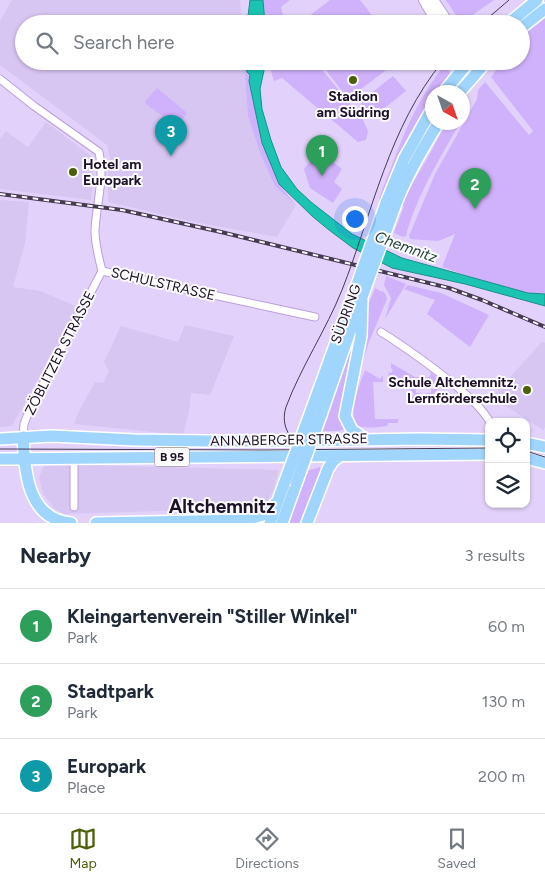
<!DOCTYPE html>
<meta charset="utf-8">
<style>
:root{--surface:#fff;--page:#f6f6f7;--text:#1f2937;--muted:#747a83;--line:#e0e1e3;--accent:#4c6009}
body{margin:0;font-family:Figtree,sans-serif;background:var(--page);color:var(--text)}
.controls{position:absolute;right:15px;bottom:15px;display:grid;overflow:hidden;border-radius:10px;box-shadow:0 1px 4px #0004}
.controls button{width:45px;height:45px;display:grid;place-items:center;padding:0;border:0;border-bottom:1px solid var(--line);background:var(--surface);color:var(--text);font:25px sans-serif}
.compass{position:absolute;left:425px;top:85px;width:45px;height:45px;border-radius:50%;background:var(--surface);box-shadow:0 1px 4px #0004;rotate:140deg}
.you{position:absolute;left:354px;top:218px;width:18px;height:18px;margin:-12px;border:4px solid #fff;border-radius:50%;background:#1a73e8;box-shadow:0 0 0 8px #1a73e833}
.badge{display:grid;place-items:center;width:32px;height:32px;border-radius:50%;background:var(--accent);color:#fff;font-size:16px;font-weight:700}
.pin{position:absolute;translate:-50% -41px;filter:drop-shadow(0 1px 2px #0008)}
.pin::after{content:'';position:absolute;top:26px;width:18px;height:15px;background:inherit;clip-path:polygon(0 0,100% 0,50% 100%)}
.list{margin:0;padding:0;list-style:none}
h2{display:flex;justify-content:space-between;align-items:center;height:65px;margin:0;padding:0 20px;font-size:21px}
h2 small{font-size:16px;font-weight:400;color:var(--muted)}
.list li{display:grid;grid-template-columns:32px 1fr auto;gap:15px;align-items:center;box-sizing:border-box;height:75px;padding:0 20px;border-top:1px solid var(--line)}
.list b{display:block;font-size:19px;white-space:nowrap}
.list p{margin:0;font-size:16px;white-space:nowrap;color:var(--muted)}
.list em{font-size:16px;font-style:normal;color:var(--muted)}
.icon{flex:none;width:28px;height:28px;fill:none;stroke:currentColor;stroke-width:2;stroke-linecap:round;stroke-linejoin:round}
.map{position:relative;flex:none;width:545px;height:523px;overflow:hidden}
.search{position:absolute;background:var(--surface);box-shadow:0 1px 4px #0004;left:15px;right:15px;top:15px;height:55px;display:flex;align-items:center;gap:12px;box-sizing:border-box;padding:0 18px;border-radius:28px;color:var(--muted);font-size:19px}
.sheet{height:290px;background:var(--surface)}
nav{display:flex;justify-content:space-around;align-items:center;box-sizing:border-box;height:70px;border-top:1px solid var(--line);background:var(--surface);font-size:14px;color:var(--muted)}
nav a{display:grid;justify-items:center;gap:2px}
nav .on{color:var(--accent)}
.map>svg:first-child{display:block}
.built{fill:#d7c5f2}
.green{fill:#d0b1fb}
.water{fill:#1bc4b2;stroke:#1b8e89}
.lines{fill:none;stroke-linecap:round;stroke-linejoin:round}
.minor-casing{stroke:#ba9ee1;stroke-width:9}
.secondary-casing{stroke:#ba9ee1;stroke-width:12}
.primary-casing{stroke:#fff;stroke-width:14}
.minor{stroke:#fff;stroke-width:7}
.secondary{stroke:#fff;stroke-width:10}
.primary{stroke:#a0d5fd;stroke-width:11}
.tram{stroke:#463a55;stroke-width:1}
.rail-casing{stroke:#463a55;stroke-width:4}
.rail{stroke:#fbfbfb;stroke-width:2;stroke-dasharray:5.5;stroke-linecap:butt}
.primary-bridge-casing{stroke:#fff;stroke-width:14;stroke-linecap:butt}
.primary-bridge{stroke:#a0d5fd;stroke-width:11}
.poi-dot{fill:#4c6009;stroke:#fbfbfb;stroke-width:2}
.labels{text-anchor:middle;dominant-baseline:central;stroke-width:4;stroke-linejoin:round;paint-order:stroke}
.shield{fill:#fbfbfb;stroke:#5f5768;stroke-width:1}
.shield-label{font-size:12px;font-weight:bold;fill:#1c1129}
.poi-label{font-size:14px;font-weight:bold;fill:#1c1129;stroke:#fbfbfb}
.street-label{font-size:14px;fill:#1c1129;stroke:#fbfbfb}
.water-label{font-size:15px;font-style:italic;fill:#203f3a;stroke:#fbfbfb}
.district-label{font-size:19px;font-weight:bold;fill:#1c1129;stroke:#fbfbfb}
</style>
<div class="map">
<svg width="545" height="523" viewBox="0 0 545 523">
<rect width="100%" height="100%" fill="#e2d2fb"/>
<!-- built -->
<path class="built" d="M 12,0 L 240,0 L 242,24 L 24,24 L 24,61 L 244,61 L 248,116 L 275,186 L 296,205 L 277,237 L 194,222 L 108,202 L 108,168 L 112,168 L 107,145 L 0,65 L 0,21 Z
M 46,122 L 91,156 L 94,162 L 91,200 L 0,189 L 0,139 L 6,131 L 28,147 Z
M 0,200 L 29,202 L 25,243 L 13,287 L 40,291 L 78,307 L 12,426 L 0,427 Z
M 185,325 L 234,336 L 210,395 L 191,393 L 189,411 L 183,435 L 74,424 L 78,413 L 95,382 L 103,383 L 109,371 L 104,362 L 121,326 L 178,342 Z
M 542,342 L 545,343 L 545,427 L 543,430 L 492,397 Z
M 47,464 L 279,470 L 273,492 L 265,505 L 260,510 L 254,512 L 159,511 L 65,514 L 56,510 L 43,494 L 39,478 L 43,468 Z"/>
<!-- green -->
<path class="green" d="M 263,0 L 290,0 L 281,7 L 285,24 L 265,24 Z
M 330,0 L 360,0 L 379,24 L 299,24 Z
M 446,0 L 494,0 L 461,23 Z
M 545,16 L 545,300 L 526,296 L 442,267 L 455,234 L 438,241 L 410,239 L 409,236 L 435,174 L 477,99 L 478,90 L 485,82 L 529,135 L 533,131 L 491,77 L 503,61 L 521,61 L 521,37 L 527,30 Z
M 244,61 L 246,61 L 247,72 L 250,75 L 249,81 L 279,184 L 296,205 L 275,186 L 261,155 L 248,116 Z
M 268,61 L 315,61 L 363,120 L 368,131 L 366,140 L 358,142 L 282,78 L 274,81 Z
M 319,61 L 398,61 L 348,99 Z
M 448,61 L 450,64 L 449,71 L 451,77 L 440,92 L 432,92 L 432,103 L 422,119 L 384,202 L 379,201 C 381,190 387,178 391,168 C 405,130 421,92 448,61 Z
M 393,76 L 406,91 L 372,118 L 360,102 Z
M 157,88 L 187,113 L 177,127 L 146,104 L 145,101 Z
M 447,122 L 460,123 C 441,156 415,199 406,236 L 403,237 L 394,233 L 404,206 L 402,205 C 409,188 419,173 428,157 C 435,146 439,134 447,122 Z
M 318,151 L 342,169 L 334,182 L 342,189 L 333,203 L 310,188 L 304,169 Z
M 386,276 L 406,284 L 385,319 L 391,298 L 384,285 Z
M 408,285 L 441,293 L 489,315 L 470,347 L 427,314 L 435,300 L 404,289 Z
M 375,288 L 385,293 L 387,299 L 369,342 L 357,379 L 367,303 L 369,303 Z
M 354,334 L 356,335 L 347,428 L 339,431 L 321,431 Z
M 391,363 L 415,377 L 430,377 L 431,372 L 443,384 L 430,384 L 430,379 L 415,379 L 416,393 L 420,393 L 420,397 L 426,397 L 426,393 L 431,393 L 431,389 L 439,388 L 431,397 L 416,398 L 410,401 L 414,394 L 409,388 L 409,382 L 387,382 L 389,372 L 391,373 L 393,370 L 391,368 Z
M 365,370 L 380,379 L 383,375 L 383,382 L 373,382 L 375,419 L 398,419 L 398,423 L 388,423 L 387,426 C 379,427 366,429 359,426 C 345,420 361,380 365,370 Z
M 320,467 L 323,472 L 307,523 L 282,523 L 306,471 Z"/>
<!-- water -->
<path class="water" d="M 250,0 L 263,0 L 265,24 L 247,24 Z
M 246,61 L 266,61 L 260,89 L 262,109 L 271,140 L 281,167 L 297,189 L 311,202 L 352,234 L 402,258 L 528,293 L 545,294 L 545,306 L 465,284 L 392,268 L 353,248 L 329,230 L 312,216 L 279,184 L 262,143 L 249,81 L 250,75 L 247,72 Z"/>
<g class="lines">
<!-- minor casing -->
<g class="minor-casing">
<path id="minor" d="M 0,79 L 34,106 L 99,152 C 105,178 96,205 95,231 C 95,245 99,258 102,271
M 102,271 L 315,317
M 381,332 C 407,348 431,366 455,385 C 468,396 481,407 490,422
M 23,437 L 24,424 L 29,411 L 102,271
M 74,507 L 74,458"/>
</g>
<!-- secondary casing -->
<g class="secondary-casing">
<path id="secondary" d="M 424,0 L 438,24
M 433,0 L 449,24"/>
</g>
<!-- primary casing -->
<g class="primary-casing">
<path id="primary" d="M 508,24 L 537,0
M 521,28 L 545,9
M 444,92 L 469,61
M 460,92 L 487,61
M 386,203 L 404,159 L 432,109
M 395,206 C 406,176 422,149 439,122
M 362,297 L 361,336 L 345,416 L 352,430 L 365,439
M 310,414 L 354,293
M 321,415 L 359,305
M 23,437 C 25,471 27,519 71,523
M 0,439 L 52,436 L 135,440 L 208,441 L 302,441 L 418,439 L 489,440
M 526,443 L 545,447
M 526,458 L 545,463
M 0,459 L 489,454
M 96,523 L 245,520 L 263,515 L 278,501
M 270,523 L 284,484
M 282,523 L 296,484
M 307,523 L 328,469 L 333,461 L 340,456"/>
</g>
<!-- minor -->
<use href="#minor" class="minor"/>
<!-- secondary -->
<use href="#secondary" class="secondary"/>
<!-- primary -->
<use href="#primary" class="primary"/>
<!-- tram -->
<path class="tram" d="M 481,24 L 509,0
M 309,448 C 290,443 280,426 286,407 C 301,367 326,330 342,290 C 372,214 389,126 443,61
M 0,449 L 263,450 L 489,448
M 526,451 L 545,457"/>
<!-- rail casing -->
<g class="rail-casing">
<path id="rail" d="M 0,194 L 122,210 L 221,232 L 449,288 L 482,300 L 545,327"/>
</g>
<!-- rail -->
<use href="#rail" class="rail"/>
<!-- primary-bridge casing -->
<g class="primary-bridge-casing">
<path id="primary-bridge" d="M 354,293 L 386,203
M 362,297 L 395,206
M 284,484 L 310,414
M 296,484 L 321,415"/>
</g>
<!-- primary-bridge -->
<use href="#primary-bridge" class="primary-bridge"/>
</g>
<!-- markers -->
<g class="poi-dot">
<circle cx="353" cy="80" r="5"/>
<circle cx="73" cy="172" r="5"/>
<circle cx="527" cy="390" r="5"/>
</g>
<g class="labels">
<!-- shield labels -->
<rect class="shield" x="154.5" y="447.5" width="35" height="19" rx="4"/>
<g class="shield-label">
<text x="172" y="457">B 95</text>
</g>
<!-- poi labels -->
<g class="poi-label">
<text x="353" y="96">Stadion<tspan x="353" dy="16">am Südring</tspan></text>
<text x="83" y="164" text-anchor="start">Hotel am<tspan x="83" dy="16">Europark</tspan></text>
<text x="517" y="382" text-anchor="end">Schule Altchemnitz,<tspan x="517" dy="16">Lernförderschule</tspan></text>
</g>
<!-- street labels -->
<g class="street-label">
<text transform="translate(163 284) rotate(13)">SCHULSTRASSE</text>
<text transform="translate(346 314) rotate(-70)">SÜDRING</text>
<text transform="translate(60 353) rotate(-63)">ZÖBLITZER STRASSE</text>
<text transform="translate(289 440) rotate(-1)">ANNABERGER STRASSE</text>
</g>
<!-- water labels -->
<g class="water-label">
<text transform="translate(406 247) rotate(20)">Chemnitz</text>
</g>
<!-- district labels -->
<g class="district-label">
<text x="222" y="506">Altchemnitz</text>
</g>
</g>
</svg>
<div class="controls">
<button><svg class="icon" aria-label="locate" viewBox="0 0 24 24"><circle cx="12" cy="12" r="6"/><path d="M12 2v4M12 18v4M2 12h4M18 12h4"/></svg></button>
<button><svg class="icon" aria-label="layers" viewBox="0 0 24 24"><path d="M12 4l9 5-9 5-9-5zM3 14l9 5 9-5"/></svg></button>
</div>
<svg class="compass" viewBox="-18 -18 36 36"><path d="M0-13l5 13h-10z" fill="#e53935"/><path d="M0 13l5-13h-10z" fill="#747a83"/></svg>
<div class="you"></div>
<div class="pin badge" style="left:322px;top:176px;background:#2e9e5b">1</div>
<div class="pin badge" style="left:475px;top:209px;background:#2e9e5b">2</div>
<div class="pin badge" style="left:171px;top:156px;background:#0f9aa8">3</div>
<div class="search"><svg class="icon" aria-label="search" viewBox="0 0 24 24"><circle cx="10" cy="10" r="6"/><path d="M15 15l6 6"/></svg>Search here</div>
</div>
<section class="sheet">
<h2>Nearby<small>3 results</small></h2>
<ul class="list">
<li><span class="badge" style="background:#2e9e5b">1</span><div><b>Kleingartenverein &quot;Stiller Winkel&quot;</b><p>Park</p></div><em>60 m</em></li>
<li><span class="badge" style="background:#2e9e5b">2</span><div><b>Stadtpark</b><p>Park</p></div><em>130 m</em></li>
<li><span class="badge" style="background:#0f9aa8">3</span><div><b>Europark</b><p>Place</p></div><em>200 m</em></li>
</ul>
</section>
<nav>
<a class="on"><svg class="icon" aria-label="map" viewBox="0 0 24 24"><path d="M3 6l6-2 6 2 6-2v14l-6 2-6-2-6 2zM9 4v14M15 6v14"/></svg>Map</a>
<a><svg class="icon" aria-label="directions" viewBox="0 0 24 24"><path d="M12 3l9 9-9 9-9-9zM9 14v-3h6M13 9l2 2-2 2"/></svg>Directions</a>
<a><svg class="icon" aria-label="saved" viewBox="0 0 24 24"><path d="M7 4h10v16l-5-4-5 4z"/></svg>Saved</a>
</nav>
